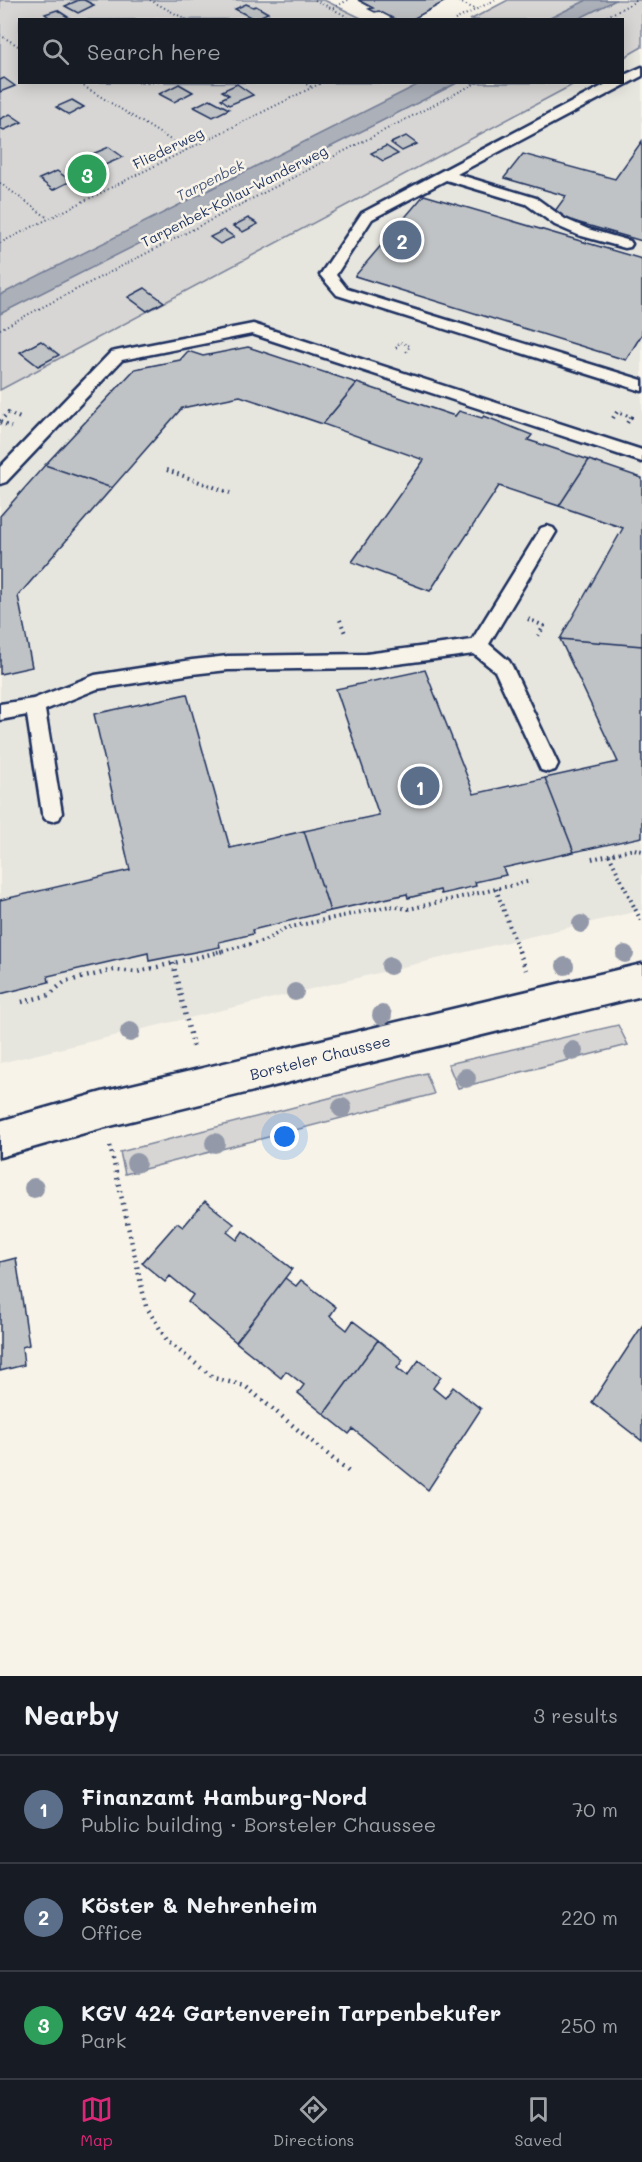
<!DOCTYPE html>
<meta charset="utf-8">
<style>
:root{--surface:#171b24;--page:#242831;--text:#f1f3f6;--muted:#9ea1a6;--line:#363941;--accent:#db2777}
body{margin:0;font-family:Mali,sans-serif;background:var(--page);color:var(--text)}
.you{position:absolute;left:285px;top:1137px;width:21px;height:21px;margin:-15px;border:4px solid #fff;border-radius:50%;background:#1a73e8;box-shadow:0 0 0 9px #1a73e833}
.badge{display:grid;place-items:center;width:39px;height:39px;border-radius:50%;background:var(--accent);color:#fff;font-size:20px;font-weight:700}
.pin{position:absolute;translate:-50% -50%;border:3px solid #fff;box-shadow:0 2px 6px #0006}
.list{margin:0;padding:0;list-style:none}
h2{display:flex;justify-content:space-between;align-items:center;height:78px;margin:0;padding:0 24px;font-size:26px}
h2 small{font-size:20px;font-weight:400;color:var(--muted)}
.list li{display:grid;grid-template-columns:39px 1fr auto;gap:18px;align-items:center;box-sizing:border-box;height:108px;padding:0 24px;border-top:2px solid var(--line)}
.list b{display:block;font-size:22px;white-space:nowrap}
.list p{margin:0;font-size:20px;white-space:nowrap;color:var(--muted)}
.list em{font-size:20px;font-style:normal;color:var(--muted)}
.icon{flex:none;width:33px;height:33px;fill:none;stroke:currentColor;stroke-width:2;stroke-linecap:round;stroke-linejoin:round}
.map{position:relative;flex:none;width:642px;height:1676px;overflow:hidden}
.search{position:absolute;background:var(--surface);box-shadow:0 3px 15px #0003;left:18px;right:18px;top:18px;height:66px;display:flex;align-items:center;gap:15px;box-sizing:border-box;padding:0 21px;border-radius:0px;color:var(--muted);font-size:22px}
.sheet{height:402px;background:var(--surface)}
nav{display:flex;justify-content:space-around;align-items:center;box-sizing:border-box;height:84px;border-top:2px solid var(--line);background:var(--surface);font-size:16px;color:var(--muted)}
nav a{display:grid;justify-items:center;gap:3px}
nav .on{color:var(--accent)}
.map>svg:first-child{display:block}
.built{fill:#e6e5de}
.green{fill:#d7d6d4;stroke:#798299;stroke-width:1.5}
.water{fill:#acb0b9;stroke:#727c95;stroke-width:1.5}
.building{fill:#c0c3c5;stroke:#1b2f5e;stroke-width:1.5}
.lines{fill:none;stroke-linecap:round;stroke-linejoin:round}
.lane-casing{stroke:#1b2f5e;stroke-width:5}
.secondary-casing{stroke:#1b2f5e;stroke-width:5}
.path-far2{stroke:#1b2f5e;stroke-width:2;stroke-dasharray:1 3;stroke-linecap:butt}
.path-far1{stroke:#1b2f5e;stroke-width:4;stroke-dasharray:1.5 4;stroke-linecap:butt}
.path{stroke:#1b2f5e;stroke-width:4.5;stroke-dasharray:1.5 5;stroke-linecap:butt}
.lane{fill:#f7f3e8;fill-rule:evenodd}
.secondary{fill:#f7f3e8;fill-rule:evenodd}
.tree{fill:#9399a9}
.labels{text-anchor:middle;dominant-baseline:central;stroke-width:5;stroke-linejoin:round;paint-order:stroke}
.far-street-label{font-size:14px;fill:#1b2f5e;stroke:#f7f3e8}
.far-water-label{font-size:14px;font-style:italic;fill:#465679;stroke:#f7f3e8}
.street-label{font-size:15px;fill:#1b2f5e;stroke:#f7f3e8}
</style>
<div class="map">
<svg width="642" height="1676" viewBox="0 0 642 1676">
<rect width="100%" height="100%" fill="#f7f3e8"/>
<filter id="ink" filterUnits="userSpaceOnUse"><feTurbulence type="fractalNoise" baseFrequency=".0167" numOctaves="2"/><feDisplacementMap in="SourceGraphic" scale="12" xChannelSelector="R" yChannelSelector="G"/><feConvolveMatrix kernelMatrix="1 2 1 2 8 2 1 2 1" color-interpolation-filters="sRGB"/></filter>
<g filter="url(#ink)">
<!-- built -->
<path class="built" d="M 642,47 L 642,910 L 0,1063 L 0,390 L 576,83 L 622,82 L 623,58 Z"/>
<!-- green -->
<path class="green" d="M 0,0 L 324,0 L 363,19 L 20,20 L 20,82 L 576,83 L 0,390 Z
M 508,0 L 642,0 L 642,47 L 623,58 L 622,20 L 470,20 Z
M 618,1025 L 628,1045 L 458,1088 L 448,1064 Z
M 426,1073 L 434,1094 L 125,1174 L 120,1152 Z"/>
<!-- water -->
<path class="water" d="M 587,0 L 616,0 L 578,19 L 548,19 Z
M 423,82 L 457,83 L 0,314 L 0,295 Z"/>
<!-- building -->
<path class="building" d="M 79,0 L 84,0 L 94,5 L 78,13 L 65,6 Z
M 358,0 L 441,0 L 444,2 L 411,20 L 396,20 L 379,11 L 375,12 L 369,9 L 373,8 Z
M 246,4 L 253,7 L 256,6 L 268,13 L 254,19 L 235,9 Z
M 57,10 L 71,19 L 53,20 L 45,14 Z
M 4,78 L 15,86 L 0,92 L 0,80 Z
M 179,84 L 193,92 L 174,102 L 159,94 Z
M 237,84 L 253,95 L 229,105 L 221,99 L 229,95 L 222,91 Z
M 210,99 L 229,109 L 213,117 L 194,107 Z
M 72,100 L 84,107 L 69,115 L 56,107 Z
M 10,114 L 22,122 L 4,130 L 0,128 L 0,119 Z
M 406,136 L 417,144 L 402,151 L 391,143 Z
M 642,141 L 642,241 L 552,215 L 566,196 L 504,178 L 523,154 L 615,179 Z
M 386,146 L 398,154 L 383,161 L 371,153 Z
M 109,147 L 123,157 L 105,165 L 90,155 Z
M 57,171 L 71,181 L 53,190 L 39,179 Z
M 424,195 L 642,259 L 642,334 L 626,360 L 355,276 Z
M 248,218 L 258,224 L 243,232 L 233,226 Z
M 224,230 L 234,237 L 220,244 L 210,237 Z
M 145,288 L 164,302 L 147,311 L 128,297 Z
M 41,341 L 59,355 L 38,366 L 20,352 Z
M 248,347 L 357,383 L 323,424 L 240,396 L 182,408 L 112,488 L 45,465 L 135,369 L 180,360 L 188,351 L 203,356 Z
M 357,383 L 455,416 L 459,411 L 482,418 L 484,416 L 532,435 L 528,440 L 589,460 L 559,506 L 499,486 L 430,591 L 352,562 L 424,460 L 323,424 Z
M 589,460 L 642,478 L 642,646 L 560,639 L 623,528 L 559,506 Z
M 45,465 L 112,488 L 18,596 L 32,667 L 0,674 L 0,516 Z
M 560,639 L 642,646 L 642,837 L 574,852 L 545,778 L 618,762 Z
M 425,670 L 474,794 L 545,778 L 574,852 L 503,868 L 506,875 L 475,882 L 476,886 L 441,894 L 440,890 L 408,898 L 407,894 L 330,911 L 304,831 L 379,815 L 336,689 Z
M 187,694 L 230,848 L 304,831 L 330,911 L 252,930 L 253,934 L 219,942 L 220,947 L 149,961 L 148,953 L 48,976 L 49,982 L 0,994 L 0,900 L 130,870 L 94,714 Z
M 205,1201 L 234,1224 L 227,1232 L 237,1240 L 243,1231 L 292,1269 L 236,1342 L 188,1302 L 193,1295 L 170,1276 L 165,1282 L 142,1263 L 177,1223 L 183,1227 Z
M 16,1258 L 29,1345 L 22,1347 L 24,1365 L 0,1371 L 0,1262 Z
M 285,1278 L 296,1286 L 301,1280 L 336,1307 L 330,1316 L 347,1330 L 353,1321 L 378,1340 L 324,1414 L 298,1393 L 304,1385 L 286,1371 L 281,1378 L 236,1342 Z
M 642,1326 L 642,1441 L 592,1402 Z
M 378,1340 L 403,1360 L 397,1368 L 407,1376 L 419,1360 L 441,1377 L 433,1388 L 445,1398 L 453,1387 L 481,1409 L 428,1490 L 353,1429 L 349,1434 L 324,1414 Z"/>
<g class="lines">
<!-- lane casing -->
<g class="lane-casing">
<path id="lane" d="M 642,67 L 642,76 L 457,174 L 536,198 L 565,219 L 588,229 L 630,241 L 632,244 L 630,247 L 625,248 L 578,235 L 555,225 L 526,204 L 446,180 L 372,219 L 336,275 L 347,289 L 642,380 L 642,391 L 337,295 L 320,275 L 362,213 L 610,82 L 622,82 L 622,76 Z
M 253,324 L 642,450 L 642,462 L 252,334 L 122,360 L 6,482 L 0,484 L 0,467 L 111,352 Z
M 547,526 L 553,528 L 556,532 L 489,644 L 509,661 L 512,666 L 558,764 L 555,770 L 548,772 L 541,770 L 495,671 L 474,654 L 366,668 L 228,670 L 192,674 L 97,689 L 45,710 L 62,813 L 59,819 L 52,821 L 45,819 L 42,813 L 27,715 L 0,720 L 0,704 L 33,699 L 95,675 L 192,660 L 228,656 L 366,654 L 472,640 L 541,528 Z"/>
</g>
<!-- secondary casing -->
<g class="secondary-casing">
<path id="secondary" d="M 642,964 L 642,996 L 102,1128 L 0,1157 L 0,1121 L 102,1092 Z"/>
</g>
<!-- path-far2 -->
<path class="path-far2" d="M 150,0 L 187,20
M 315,0 L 354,20
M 455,0 L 475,9
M 333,8 L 348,0
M 455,20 L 495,0
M 600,20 L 638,0
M 0,35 L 20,47
M 77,82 L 187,150
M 303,82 L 313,88
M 0,183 L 48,218
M 0,243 L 323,82
M 0,329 L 478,82
M 396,348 L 400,342 L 410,346 L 406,352"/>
<!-- path-far1 -->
<path class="path-far1" d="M 613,418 L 617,412 L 631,417 L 627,423
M 0,421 L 8,413 L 20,418
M 0,423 L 11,427
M 167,470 L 230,493
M 528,619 L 544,626 L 538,636
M 340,620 L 345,633
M 609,855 L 642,923
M 592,859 L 634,849 L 642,851
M 496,889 L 519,952
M 217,952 L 264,941 L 286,928 L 390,906 L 409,909 L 531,881"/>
<!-- path -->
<path class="path" d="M 519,951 L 526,970
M 173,963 L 194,1050
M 22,1002 L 49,995 L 64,982 L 114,970 L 137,972 L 223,951
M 110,1146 L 146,1306 L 168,1342 L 214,1378 L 245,1386 L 349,1472"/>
<!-- lane -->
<use href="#lane" class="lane"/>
<!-- secondary -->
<use href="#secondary" class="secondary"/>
</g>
<!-- trees -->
<g class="tree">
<circle cx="581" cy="924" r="9"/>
<circle cx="625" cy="954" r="9"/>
<circle cx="390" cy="966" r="9"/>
<circle cx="565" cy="966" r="9"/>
<circle cx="295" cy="992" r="9"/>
<circle cx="382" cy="1015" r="10"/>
<circle cx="130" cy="1032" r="10"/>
<circle cx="573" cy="1051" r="10"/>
<circle cx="466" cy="1078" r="10"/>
<circle cx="342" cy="1108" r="10"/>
<circle cx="215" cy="1143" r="10"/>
<circle cx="136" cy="1163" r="10"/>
<circle cx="34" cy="1188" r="10"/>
</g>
</g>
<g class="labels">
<!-- far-street labels -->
<g class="far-street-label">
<text transform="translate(168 148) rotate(-26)">Fliederweg</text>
<text transform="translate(234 196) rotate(-27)">Tarpenbek-Kollau-Wanderweg</text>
</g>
<!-- far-water labels -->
<g class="far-water-label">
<text transform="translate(210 180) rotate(-27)">Tarpenbek</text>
</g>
<!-- street labels -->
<g class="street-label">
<text transform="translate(320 1057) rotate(-14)">Borsteler Chaussee</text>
</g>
</g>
</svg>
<div class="you"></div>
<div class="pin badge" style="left:420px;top:786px;background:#5c6f8a">1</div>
<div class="pin badge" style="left:402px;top:240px;background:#5c6f8a">2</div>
<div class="pin badge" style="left:87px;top:174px;background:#2e9e5b">3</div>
<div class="search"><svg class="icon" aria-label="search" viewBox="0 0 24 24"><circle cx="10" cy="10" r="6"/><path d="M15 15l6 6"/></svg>Search here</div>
</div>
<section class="sheet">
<h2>Nearby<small>3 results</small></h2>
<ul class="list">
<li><span class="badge" style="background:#5c6f8a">1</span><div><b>Finanzamt Hamburg-Nord</b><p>Public building · Borsteler Chaussee</p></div><em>70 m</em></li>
<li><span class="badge" style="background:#5c6f8a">2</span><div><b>Köster &amp; Nehrenheim</b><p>Office</p></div><em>220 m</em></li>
<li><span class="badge" style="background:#2e9e5b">3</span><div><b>KGV 424 Gartenverein Tarpenbekufer</b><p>Park</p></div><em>250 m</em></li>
</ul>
</section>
<nav>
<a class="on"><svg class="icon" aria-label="map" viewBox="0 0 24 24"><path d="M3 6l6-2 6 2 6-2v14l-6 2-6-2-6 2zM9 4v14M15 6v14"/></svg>Map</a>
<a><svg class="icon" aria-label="directions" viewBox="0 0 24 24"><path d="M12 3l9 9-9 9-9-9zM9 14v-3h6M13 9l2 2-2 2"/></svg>Directions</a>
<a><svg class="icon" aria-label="saved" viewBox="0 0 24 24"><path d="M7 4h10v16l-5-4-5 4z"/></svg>Saved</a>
</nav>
